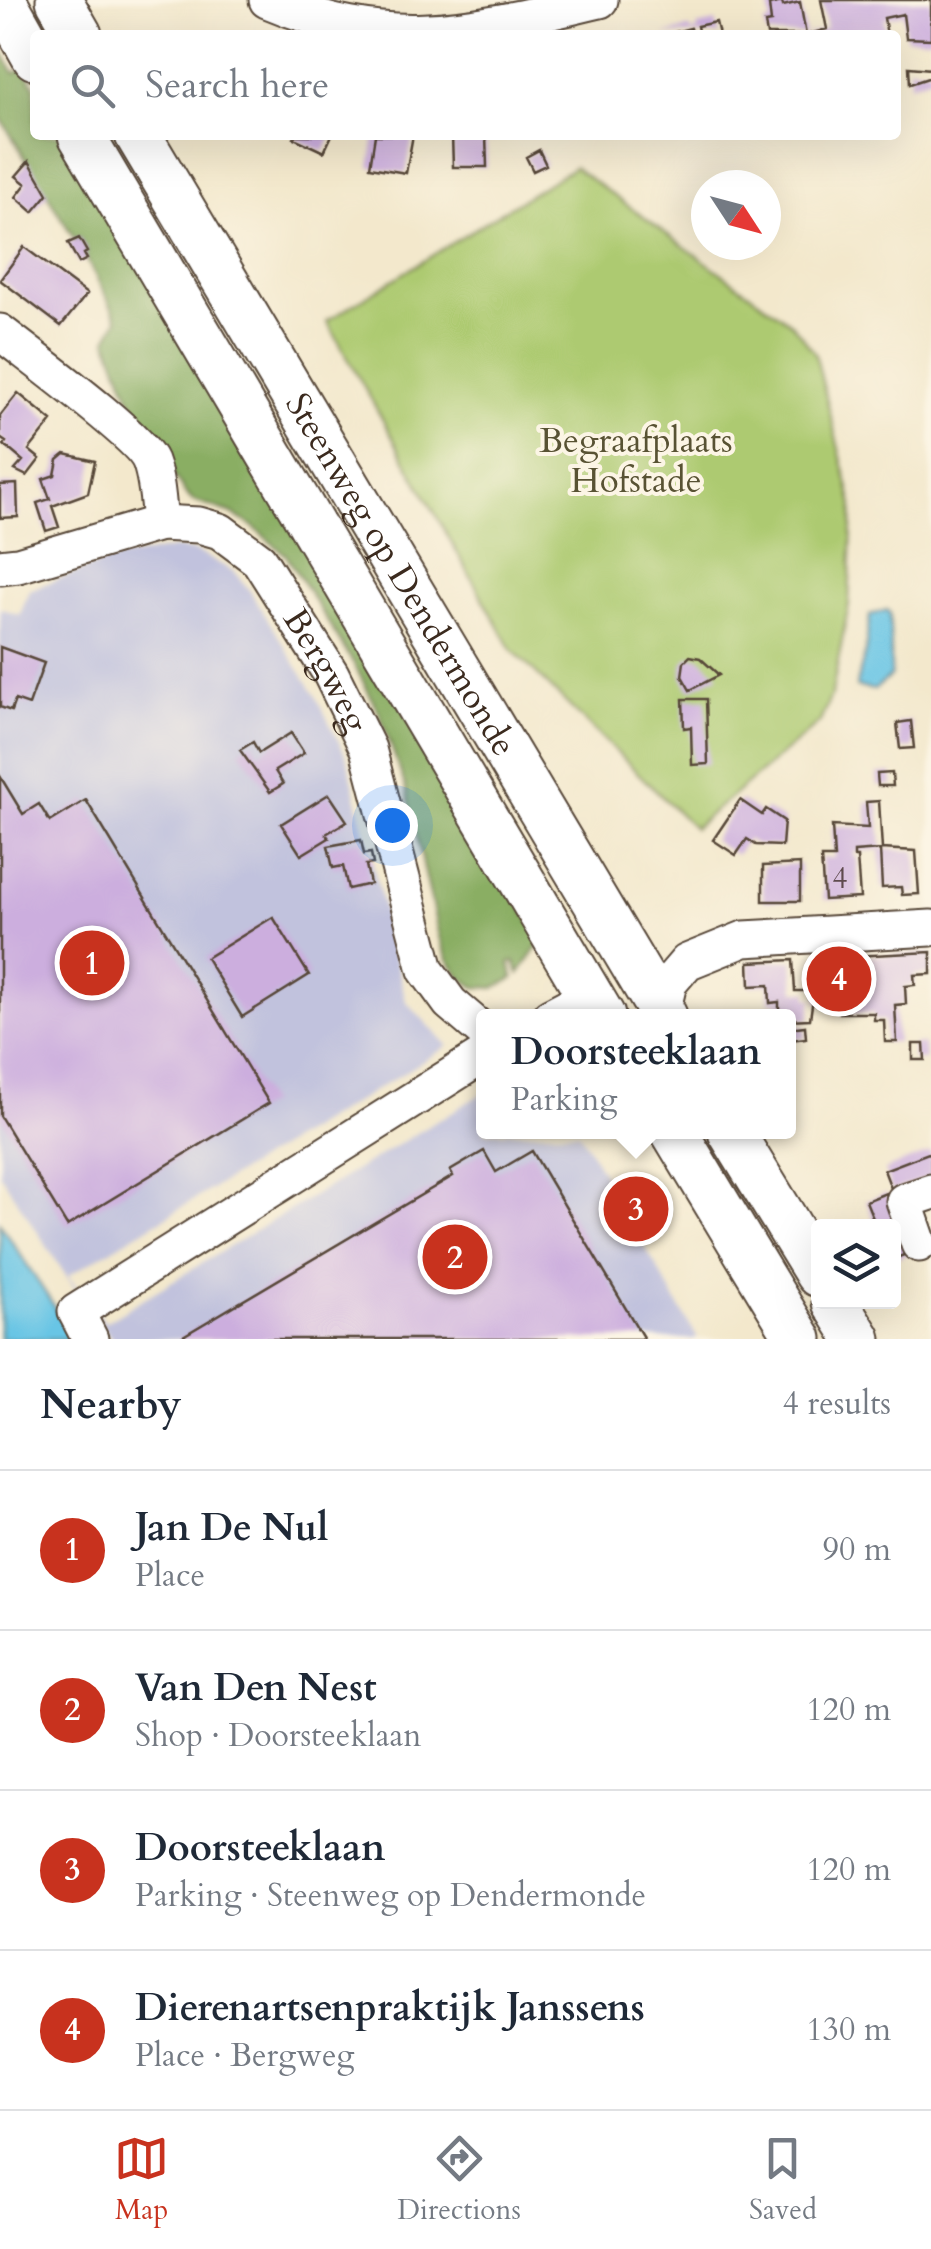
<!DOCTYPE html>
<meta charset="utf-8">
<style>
:root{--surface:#fff;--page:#f2f2f3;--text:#1f2937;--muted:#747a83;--line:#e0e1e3;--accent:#c8321e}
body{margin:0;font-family:Cardo,serif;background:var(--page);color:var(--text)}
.controls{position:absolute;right:30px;bottom:30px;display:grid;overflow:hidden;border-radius:10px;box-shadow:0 10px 40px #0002}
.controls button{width:90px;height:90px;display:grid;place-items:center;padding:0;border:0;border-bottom:2px solid var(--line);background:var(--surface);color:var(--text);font:50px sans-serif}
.compass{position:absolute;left:691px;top:170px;width:90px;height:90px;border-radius:50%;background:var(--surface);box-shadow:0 10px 40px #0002;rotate:126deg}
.you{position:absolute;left:392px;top:825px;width:35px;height:35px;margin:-25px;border:8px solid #fff;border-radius:50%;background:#1a73e8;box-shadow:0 0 0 15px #1a73e833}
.badge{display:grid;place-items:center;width:65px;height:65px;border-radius:50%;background:var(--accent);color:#fff;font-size:32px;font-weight:700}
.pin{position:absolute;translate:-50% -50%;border:5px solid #fff;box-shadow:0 2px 10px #0006}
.popup{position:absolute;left:476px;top:1009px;width:320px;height:130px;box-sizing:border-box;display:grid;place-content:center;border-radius:10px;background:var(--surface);filter:drop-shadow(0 2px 8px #0005);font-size:32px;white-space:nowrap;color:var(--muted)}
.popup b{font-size:38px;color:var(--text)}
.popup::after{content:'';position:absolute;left:50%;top:100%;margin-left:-20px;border:20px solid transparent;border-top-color:var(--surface)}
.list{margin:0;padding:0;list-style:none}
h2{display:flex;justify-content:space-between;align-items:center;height:130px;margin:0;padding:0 40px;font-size:42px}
h2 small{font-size:32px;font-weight:400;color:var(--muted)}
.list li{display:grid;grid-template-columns:65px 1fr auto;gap:30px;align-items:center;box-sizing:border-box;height:160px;padding:0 40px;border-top:2px solid var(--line)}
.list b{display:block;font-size:38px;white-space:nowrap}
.list p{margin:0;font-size:32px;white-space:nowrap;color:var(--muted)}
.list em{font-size:32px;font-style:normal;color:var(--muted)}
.icon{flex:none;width:55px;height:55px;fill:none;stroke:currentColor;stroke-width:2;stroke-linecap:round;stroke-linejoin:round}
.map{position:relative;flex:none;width:931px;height:1339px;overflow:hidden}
.search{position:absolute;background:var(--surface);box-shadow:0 10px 40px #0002;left:30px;right:30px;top:30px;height:110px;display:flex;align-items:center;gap:25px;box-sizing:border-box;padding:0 35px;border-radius:10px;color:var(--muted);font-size:38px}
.sheet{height:770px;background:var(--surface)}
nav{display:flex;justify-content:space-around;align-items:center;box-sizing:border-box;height:140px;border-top:2px solid var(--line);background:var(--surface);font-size:28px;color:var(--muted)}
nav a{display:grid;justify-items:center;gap:5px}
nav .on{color:var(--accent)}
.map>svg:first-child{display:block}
.industrial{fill:#c1c2dd}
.green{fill:#adca71;stroke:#747a48;stroke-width:2.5}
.forest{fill:#8aae63;stroke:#626c40;stroke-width:2.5}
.water{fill:#67c5e5;stroke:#517882;stroke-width:2.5}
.building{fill:#ccaede}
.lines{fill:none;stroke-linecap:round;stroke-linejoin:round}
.minor-casing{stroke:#574638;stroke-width:39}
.major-casing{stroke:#574638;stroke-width:49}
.minor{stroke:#fff;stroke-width:35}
.major{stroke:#fff;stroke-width:45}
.labels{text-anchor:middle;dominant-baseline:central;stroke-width:8;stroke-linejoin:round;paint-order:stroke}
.number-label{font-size:30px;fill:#5f4b4e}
.park-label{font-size:35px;fill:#585233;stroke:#fcf5e5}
.street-label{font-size:35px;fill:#3b2a1e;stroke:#fcf5e5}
</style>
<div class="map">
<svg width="931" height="1339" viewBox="0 0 931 1339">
<rect width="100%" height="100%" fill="#fcf5e5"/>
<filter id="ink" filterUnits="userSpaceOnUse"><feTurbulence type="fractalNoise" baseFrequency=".01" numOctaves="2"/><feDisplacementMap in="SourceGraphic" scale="20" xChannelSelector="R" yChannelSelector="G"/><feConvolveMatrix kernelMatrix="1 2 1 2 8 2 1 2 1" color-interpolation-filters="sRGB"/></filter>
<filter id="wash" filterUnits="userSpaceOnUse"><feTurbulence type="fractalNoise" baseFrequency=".0048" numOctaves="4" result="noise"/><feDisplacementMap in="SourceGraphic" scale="40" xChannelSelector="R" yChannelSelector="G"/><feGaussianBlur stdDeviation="2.25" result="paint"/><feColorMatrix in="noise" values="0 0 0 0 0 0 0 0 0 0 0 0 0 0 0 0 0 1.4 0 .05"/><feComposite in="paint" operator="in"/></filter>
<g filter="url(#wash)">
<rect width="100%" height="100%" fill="#f3e8cc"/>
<!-- industrial -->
<path class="industrial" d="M 177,548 L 197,552 L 233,571 L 248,588 L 316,696 L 347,758 L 406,1001 L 448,1046 L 68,1276 L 105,1322 L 483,1093 L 484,1132 L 579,1132 L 698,1339 L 112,1339 L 66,1276 L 0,1174 L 0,608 L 20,615 L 29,590 L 110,560 Z"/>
<!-- green -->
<path class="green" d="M 574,167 L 792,324 L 815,353 L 853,505 L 849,604 L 832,693 L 820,722 L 694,828 L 512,650 L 327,321 Z"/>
<!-- forest -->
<path class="forest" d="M 0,47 L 14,73 L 24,68 L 35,86 L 35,135 L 64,135 L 542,941 L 519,974 L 515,962 L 510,963 L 514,978 L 495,988 L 475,987 L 462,978 L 448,960 L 439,937 L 406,788 L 379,712 L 354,664 L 286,555 L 251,525 L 230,513 L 193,501 L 185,493 L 174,476 L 168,449 L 156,433 L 138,418 L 107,339 L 118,319 L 87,260 L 84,254 L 87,252 L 79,238 L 75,240 L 0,117 Z"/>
<!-- water -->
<path class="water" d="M 887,610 L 890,613 L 891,676 L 874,690 L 856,687 L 865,653 L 870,615 Z
M 0,1223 L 68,1328 L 69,1339 L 0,1339 Z"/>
<g id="blocks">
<!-- building -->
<path class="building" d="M 821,0 L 931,0 L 931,39 L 906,38 L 903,14 L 884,18 L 887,35 L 806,35 L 827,29 Z
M 782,2 L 783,6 L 800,2 L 806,35 L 767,35 L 765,23 L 771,22 L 769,5 Z
M 716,22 L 719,35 L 664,35 L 690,28 L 691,33 L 698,31 L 697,26 Z
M 909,67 L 931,69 L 931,77 L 910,84 Z
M 295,135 L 332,135 L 324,152 L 294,138 Z
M 375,135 L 413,135 L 406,173 L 370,167 Z
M 452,135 L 486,135 L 487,167 L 453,167 Z
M 539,150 L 546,165 L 533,171 L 526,157 Z
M 29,161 L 48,194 L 33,212 L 16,197 L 26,184 L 16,176 Z
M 79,238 L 87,252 L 84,254 L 87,259 L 79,263 L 68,243 Z
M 24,247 L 87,294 L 61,326 L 0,280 Z
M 18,393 L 52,421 L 29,450 L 40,459 L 27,476 L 15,470 L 23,461 L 4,445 L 6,442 L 0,438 L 0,416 Z
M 65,454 L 95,461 L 88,493 L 52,506 L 59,527 L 46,531 L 37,503 L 50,499 L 43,479 L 55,475 L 58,460 Z
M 17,484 L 18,517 L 0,518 L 0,485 Z
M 0,647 L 44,663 L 29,705 L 15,700 L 11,711 L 0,707 Z
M 690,656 L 700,658 L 719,675 L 690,690 L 682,676 L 684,662 Z
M 683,699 L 706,699 L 708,764 L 692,765 L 691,727 L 684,728 Z
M 911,721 L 914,748 L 900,749 L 897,723 Z
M 291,733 L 304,753 L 275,771 L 283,784 L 270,792 L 240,750 L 253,742 L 259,753 Z
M 892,773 L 893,786 L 878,786 L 877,774 Z
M 0,776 L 23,814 L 39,804 L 50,822 L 86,800 L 269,1103 L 67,1226 L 0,1116 Z
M 329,794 L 347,821 L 326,834 L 329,838 L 301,855 L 281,824 Z
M 740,800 L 762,815 L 766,809 L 784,821 L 782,846 L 756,845 L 747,839 L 736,855 L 713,840 Z
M 879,801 L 882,849 L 916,851 L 919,894 L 902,895 L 901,887 L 882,888 L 880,850 L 854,852 L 854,857 L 857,857 L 860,898 L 824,900 L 821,858 L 834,858 L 832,826 L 868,828 L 866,802 Z
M 361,840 L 364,854 L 371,853 L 373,864 L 366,865 L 370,884 L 348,889 L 343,866 L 333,868 L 328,846 Z
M 800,864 L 800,901 L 763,901 L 763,866 Z
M 273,917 L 309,975 L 242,1017 L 206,958 Z
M 931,952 L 931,974 L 914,975 L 915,985 L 905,986 L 906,1004 L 895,1005 L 897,1042 L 885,1042 L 884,1020 L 874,1020 L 874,1013 L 839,1013 L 838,1001 L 818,1002 L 815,958 Z
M 793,960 L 795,991 L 808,991 L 808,998 L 813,998 L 810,1019 L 788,1020 L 788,1016 L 779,1016 L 779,1002 L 770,1003 L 769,985 L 750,986 L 749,962 Z
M 805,1026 L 806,1038 L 790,1040 L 788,1028 Z
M 913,1044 L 924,1044 L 925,1060 L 913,1060 Z
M 484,1151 L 496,1172 L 532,1151 L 644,1339 L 178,1339 L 453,1176 L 450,1171 Z
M 931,1152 L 931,1176 L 892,1191 L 884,1170 Z
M 886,1193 L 909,1253 L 894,1259 L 894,1226 L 876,1226 L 866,1201 Z"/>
</g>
</g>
<g filter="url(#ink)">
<use href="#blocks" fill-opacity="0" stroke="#574638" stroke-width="2.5"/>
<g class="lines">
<!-- minor casing -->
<g class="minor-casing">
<g id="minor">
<path d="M 267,0 C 393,53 473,29 600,0"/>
<path d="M 0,332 C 26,353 141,437 150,461 C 157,480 158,502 160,523"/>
<path id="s1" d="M 0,567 L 18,565 L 160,523 L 199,525 L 220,531 L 259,560 L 331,674 L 368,749 L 426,970 L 450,1003 L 484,1032"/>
<path d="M 662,1013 L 669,983 L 687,962 L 744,939 L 931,928"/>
<path d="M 550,1016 L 588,996"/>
<path d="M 919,1244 L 904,1201 L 931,1192"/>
<path d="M 90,1339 L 76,1312 L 484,1055"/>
</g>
</g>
<!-- major casing -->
<g class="major-casing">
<g id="major">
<path d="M 3,0 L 35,57"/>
<path d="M 59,0 L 79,35"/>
<path d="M 81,135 L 602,1016"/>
<path id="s2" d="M 138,135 L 664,1016"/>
<path d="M 674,1132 L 799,1339"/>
<path d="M 731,1132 L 818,1274"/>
<path d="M 835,1302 L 858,1339"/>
</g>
</g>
<!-- minor -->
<use href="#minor" class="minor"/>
<!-- major -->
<use href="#major" class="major"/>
</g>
</g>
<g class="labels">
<!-- number labels -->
<g class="number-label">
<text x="840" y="878">4</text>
</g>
<!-- park labels -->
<g class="park-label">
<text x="636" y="441">Begraafplaats<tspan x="636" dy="40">Hofstade</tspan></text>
</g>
<!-- street labels -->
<g class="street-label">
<text stroke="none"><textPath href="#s2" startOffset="512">Steenweg op Dendermonde</textPath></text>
<text stroke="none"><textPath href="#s1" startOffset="405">Bergweg</textPath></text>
</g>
</g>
</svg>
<div class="controls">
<button><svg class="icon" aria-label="layers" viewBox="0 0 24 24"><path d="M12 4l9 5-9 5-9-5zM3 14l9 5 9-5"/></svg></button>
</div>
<svg class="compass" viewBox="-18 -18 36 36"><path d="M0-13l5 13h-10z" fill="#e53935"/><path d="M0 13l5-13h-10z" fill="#747a83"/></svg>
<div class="you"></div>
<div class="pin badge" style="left:92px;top:963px">1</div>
<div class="pin badge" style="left:455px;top:1257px">2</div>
<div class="pin badge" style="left:636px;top:1209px">3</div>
<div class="popup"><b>Doorsteeklaan</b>Parking</div>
<div class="pin badge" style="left:839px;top:979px">4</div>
<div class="search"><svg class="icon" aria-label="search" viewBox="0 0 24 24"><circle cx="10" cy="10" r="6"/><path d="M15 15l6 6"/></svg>Search here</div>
</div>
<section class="sheet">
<h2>Nearby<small>4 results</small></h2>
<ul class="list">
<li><span class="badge">1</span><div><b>Jan De Nul</b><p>Place</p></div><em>90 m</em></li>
<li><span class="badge">2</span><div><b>Van Den Nest</b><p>Shop · Doorsteeklaan</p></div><em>120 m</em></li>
<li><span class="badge">3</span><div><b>Doorsteeklaan</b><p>Parking · Steenweg op Dendermonde</p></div><em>120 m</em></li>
<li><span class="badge">4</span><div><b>Dierenartsenpraktijk Janssens</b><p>Place · Bergweg</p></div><em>130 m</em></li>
</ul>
</section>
<nav>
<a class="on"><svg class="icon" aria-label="map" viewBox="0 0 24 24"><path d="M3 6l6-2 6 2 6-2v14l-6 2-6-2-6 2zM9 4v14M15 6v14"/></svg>Map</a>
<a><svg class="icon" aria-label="directions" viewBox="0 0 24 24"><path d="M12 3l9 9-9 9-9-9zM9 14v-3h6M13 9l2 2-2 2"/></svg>Directions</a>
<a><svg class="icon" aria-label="saved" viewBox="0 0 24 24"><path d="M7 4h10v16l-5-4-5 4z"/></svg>Saved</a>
</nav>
